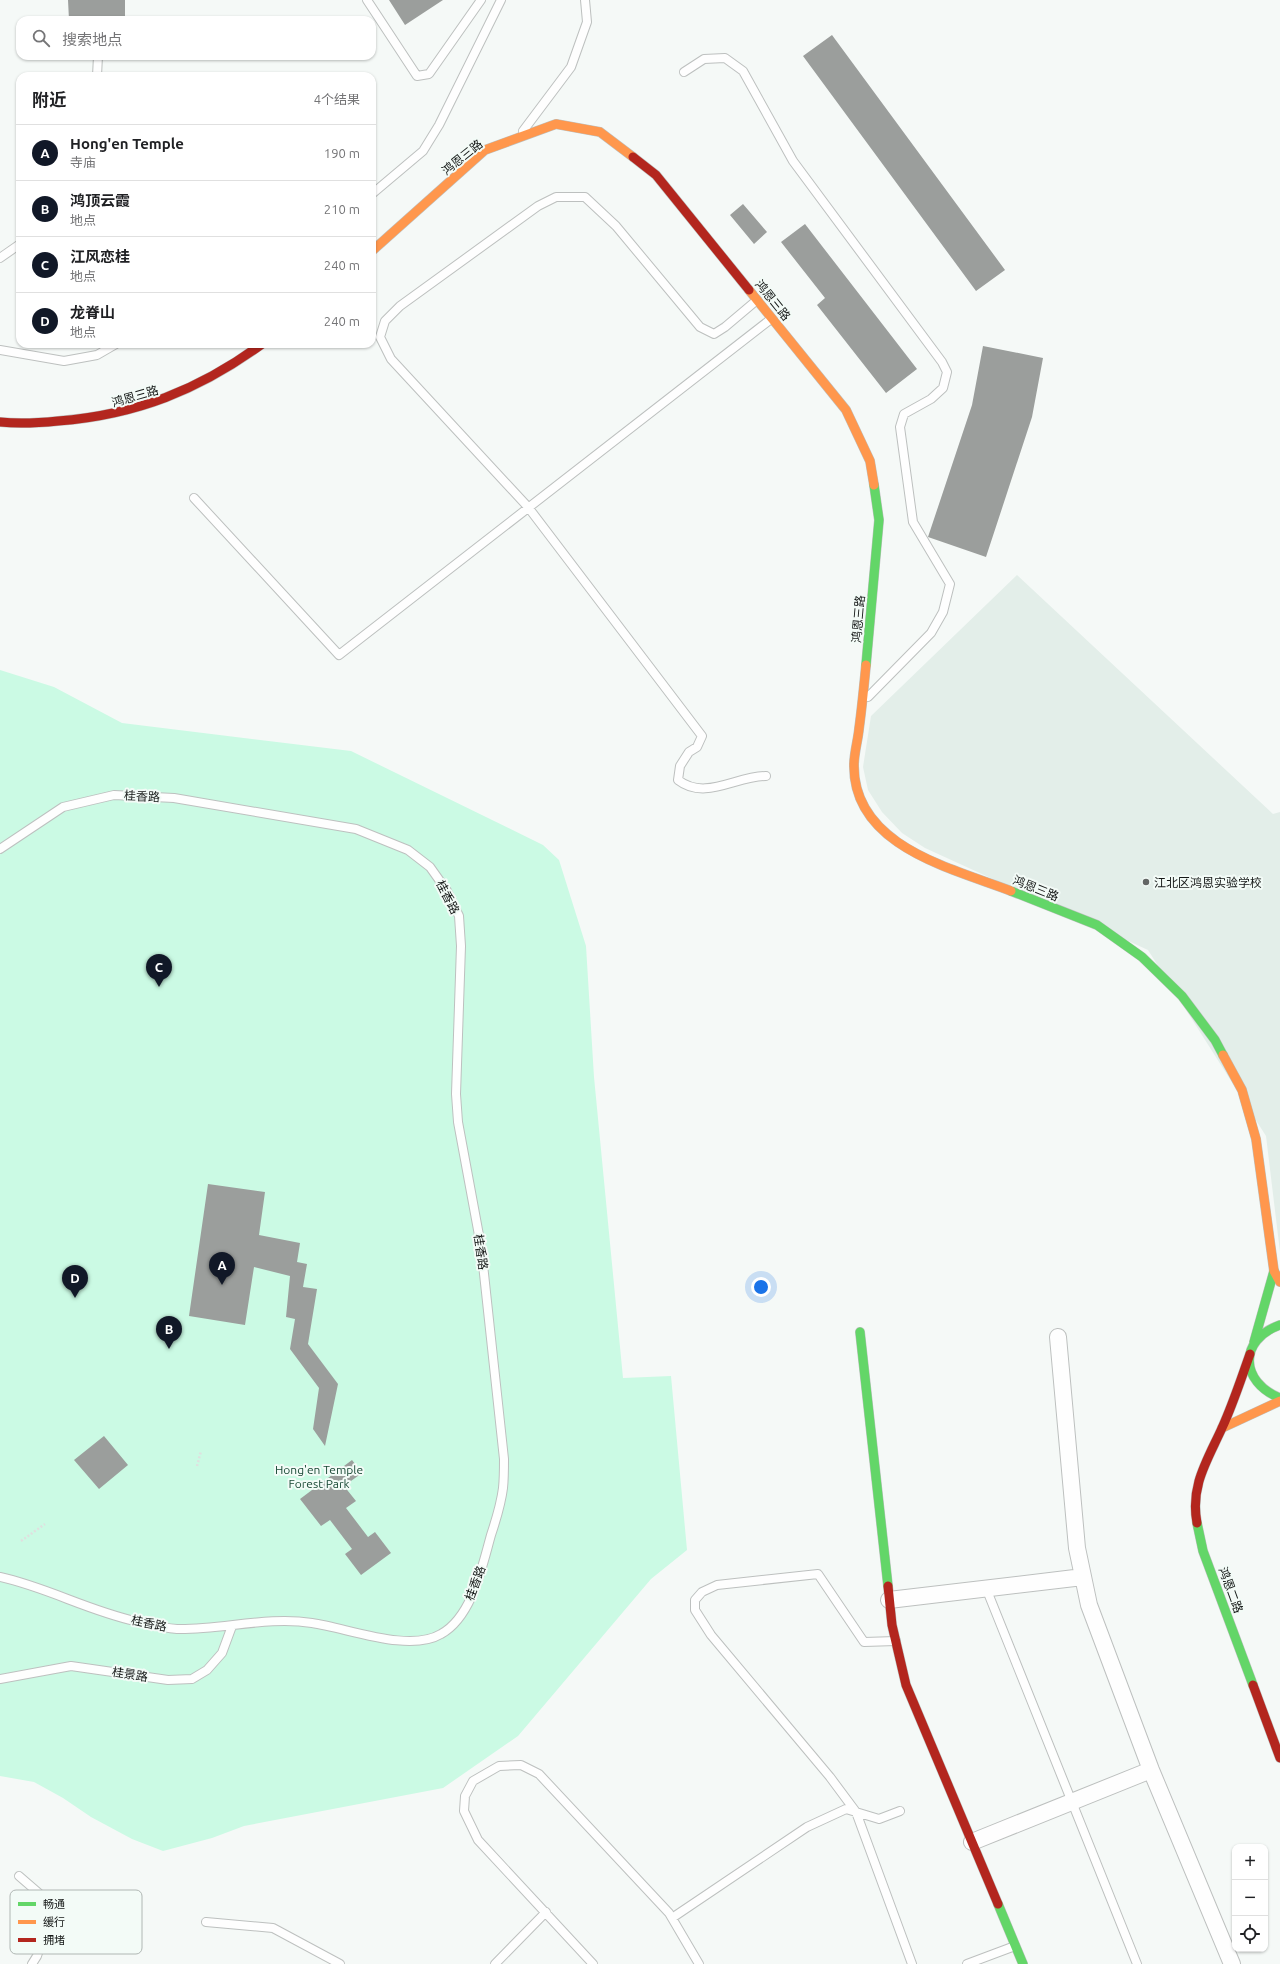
<!DOCTYPE html>
<html lang="zh">
<meta charset="utf-8">
<style>
:root{--surface:#fff;--page:#f2f2f2;--text:#202124;--muted:#757577;--line:#e0e0e0;--accent:#111827}
body{margin:0;font-family:Ubuntu,"Noto Sans SC",sans-serif;background:var(--page);color:var(--text)}
.controls{position:absolute;right:12px;bottom:12px;display:grid;overflow:hidden;border-radius:8px;box-shadow:0 1px 3px #0004}
.controls button{width:36px;height:36px;display:grid;place-items:center;padding:0;border:0;border-bottom:1px solid var(--line);background:var(--surface);color:var(--text);font:20px sans-serif}
.you{position:absolute;left:761px;top:1287px;width:14px;height:14px;margin:-10px;border:3px solid #fff;border-radius:50%;background:#1a73e8;box-shadow:0 0 0 6px #1a73e833}
.badge{display:grid;place-items:center;width:26px;height:26px;border-radius:50%;background:var(--accent);color:#fff;font-size:13px;font-weight:700}
.pin{position:absolute;translate:-50% -33px;filter:drop-shadow(0 1px 2px #0008)}
.pin::after{content:'';position:absolute;top:21px;width:14px;height:12px;background:inherit;clip-path:polygon(0 0,100% 0,50% 100%)}
.list{margin:0;padding:0;list-style:none}
h2{display:flex;justify-content:space-between;align-items:center;height:52px;margin:0;padding:0 16px;font-size:17px}
h2 small{font-size:13px;font-weight:400;color:var(--muted)}
.list li{display:grid;grid-template-columns:26px 1fr auto;gap:12px;align-items:center;box-sizing:border-box;height:56px;padding:0 16px;border-top:1px solid var(--line)}
.list b{display:block;font-size:15px;white-space:nowrap}
.list p{margin:0;font-size:13px;white-space:nowrap;color:var(--muted)}
.list em{font-size:13px;font-style:normal;color:var(--muted)}
.icon{flex:none;width:22px;height:22px;fill:none;stroke:currentColor;stroke-width:2;stroke-linecap:round;stroke-linejoin:round}
.map{position:relative;flex:none;width:1280px;height:1964px;overflow:hidden}
.search{position:absolute;background:var(--surface);box-shadow:0 1px 3px #0004;left:16px;top:16px;width:360px;height:44px;display:flex;align-items:center;gap:10px;box-sizing:border-box;padding:0 14px;border-radius:12px;color:var(--muted);font-size:15px}
.panel{position:absolute;background:var(--surface);box-shadow:0 1px 3px #0004;left:16px;top:72px;width:360px;height:276px;border-radius:12px}
.map>svg:first-child{display:block}
.built{fill:#e3eee9}
.green{fill:#cbfae4}
.building{fill:#9b9e9c}
.lines{fill:none;stroke-linecap:round;stroke-linejoin:round}
.lane-casing{stroke:#bdc0bf;stroke-width:10}
.street-casing{stroke:#bdc0bf;stroke-width:18}
.fast-casing{stroke:#bdc0bf;stroke-width:10}
.slow-casing{stroke:#bdc0bf;stroke-width:10}
.jam-casing{stroke:#bdc0bf;stroke-width:10}
.path{stroke:#dfe0df;stroke-width:2.5;stroke-dasharray:2 2;stroke-linecap:butt}
.lane{stroke:#fefefe;stroke-width:8}
.street{stroke:#fefefe;stroke-width:16}
.fast{stroke:#63d668;stroke-width:9}
.slow{stroke:#ff974d;stroke-width:9}
.jam{stroke:#b3261e;stroke-width:9}
.poi-dot{fill:#636665;stroke:#f3fbf7;stroke-width:1.5}
.labels{text-anchor:middle;dominant-baseline:central;stroke-width:4;stroke-linejoin:round;paint-order:stroke}
.street-label{font-size:12px;fill:#141716;stroke:#f3fbf7}
.poi-label{font-size:12px;fill:#141716;stroke:#f3fbf7;text-anchor:start}
.park-label{font-size:12px;fill:#184834;stroke:#f3fbf7}
.key{fill:#f3fbf7;stroke:#b0b7b4;stroke-width:1}
.key-label{font-size:11px;fill:#141716}
</style>
<div class="map">
<svg width="1280" height="1964" viewBox="0 0 1280 1964">
<rect width="100%" height="100%" fill="#f5f9f7"/>
<!-- built -->
<path class="built" d="M 1017,575 L 1273,814 L 1280,812 L 1280,1252 L 1266,1136 L 1148,950 L 925,848 L 902,833 L 882,812 L 868,790 L 863,767 L 871,716 Z"/>
<!-- green -->
<path class="green" d="M 0,670 L 54,687 L 122,723 L 351,751 L 543,845 L 559,860 L 586,946 L 594,1077 L 623,1378 L 671,1376 L 687,1550 L 651,1579 L 518,1736 L 443,1788 L 244,1826 L 212,1838 L 163,1851 L 132,1839 L 91,1817 L 63,1798 L 34,1782 L 0,1776 Z"/>
<!-- building -->
<path class="building" d="M 68,0 L 125,0 L 125,20 L 69,20 Z
M 389,0 L 443,0 L 405,25 Z
M 832,35 L 1005,270 L 976,291 L 803,56 Z
M 743,204 L 767,232 L 754,244 L 730,215 Z
M 805,224 L 917,369 L 886,393 L 817,305 L 825,298 L 781,242 Z
M 983,346 L 1043,358 L 1032,417 L 986,557 L 928,537 L 972,405 Z
M 208,1184 L 265,1192 L 259,1235 L 300,1243 L 297,1262 L 307,1264 L 303,1287 L 317,1289 L 308,1344 L 338,1384 L 325,1446 L 313,1429 L 319,1388 L 290,1349 L 295,1319 L 286,1317 L 290,1276 L 254,1267 L 245,1325 L 189,1316 Z
M 104,1436 L 128,1465 L 99,1489 L 74,1460 Z
M 352,1460 L 362,1473 L 344,1486 L 356,1501 L 346,1508 L 368,1537 L 375,1532 L 391,1553 L 361,1575 L 345,1554 L 352,1549 L 330,1520 L 321,1526 L 300,1499 Z"/>
<g class="lines">
<!-- lane casing -->
<g class="lane-casing">
<path id="lane" d="M 367,0 L 417,76 L 429,74 L 481,0
M 684,72 L 704,59 L 725,58 L 743,71 L 793,161 L 942,362 L 947,372 L 943,388 L 931,399 L 904,414 L 900,427 L 913,522 L 950,584 L 943,612 L 931,633 L 868,697
M 97,76 L 98,56
M 523,131 L 571,67 L 587,22 L 585,0
M 372,194 L 423,151 L 439,125 L 501,0
M 0,258 L 20,244
M 757,300 L 725,327 L 714,334 L 700,327 L 616,226 L 585,197 L 556,197 L 538,206 L 400,306 L 385,321 L 380,337 L 391,359 L 528,507 L 702,736 L 697,747 L 689,752 L 680,766 L 678,780 C 705,801 736,776 766,776
M 0,350 L 64,361 L 97,355 L 116,344
M 194,498 L 339,655 L 771,319
M 0,849 L 63,807 L 114,795 L 174,798 L 356,829 L 408,850 L 430,867 L 447,891 L 459,916 L 461,946 L 456,1094 L 458,1122 L 481,1246 L 504,1459 C 504,1469 504,1479 503,1488 C 501,1504 496,1520 491,1535 C 482,1567 472,1617 441,1634 C 409,1653 348,1628 312,1623 C 267,1616 222,1630 177,1629 C 163,1628 148,1624 135,1621 C 89,1611 46,1587 0,1577
M 986,1588 L 1137,1964
M 896,1641 L 864,1642 L 818,1574 L 717,1585 L 702,1592 L 695,1600 L 695,1610 L 711,1635 L 830,1777 L 856,1812 L 912,1964
M 0,1679 L 71,1666 L 168,1680 L 192,1679 L 207,1670 L 222,1653 L 232,1626
M 19,1876 L 41,1895 L 49,1920 L 37,1956 L 32,1964
M 672,1918 L 807,1827 L 846,1809 L 879,1819 L 900,1811
M 206,1922 L 273,1928 L 340,1964
M 495,1964 L 546,1912
M 593,1964 L 478,1840 L 464,1811 L 465,1796 L 473,1781 L 499,1766 L 521,1765 L 539,1774 L 669,1913 L 699,1964
M 967,1964 L 1015,1946"/>
</g>
<!-- street casing -->
<g class="street-casing">
<path id="street" d="M 1058,1337 L 1077,1548 L 1089,1605 L 1151,1770 L 1232,1964
M 889,1600 L 1083,1577
M 972,1842 L 1151,1770"/>
</g>
<!-- fast casing -->
<g class="fast-casing">
<path id="fast" d="M 866,665 L 879,520 L 874,485
M 1011,891 L 1097,925 L 1142,957 L 1182,996 L 1215,1040 L 1223,1055
M 1280,1325 C 1238,1340 1240,1382 1280,1398
M 860,1332 L 888,1586
M 1254,1342 L 1274,1271
M 1197,1523 L 1203,1551 L 1253,1685
M 998,1904 L 1023,1964"/>
</g>
<!-- slow casing -->
<g class="slow-casing">
<path id="slow" d="M 372,251 L 485,150 L 556,124 L 600,132 L 633,157
M 749,290 L 846,410 L 870,461 L 874,485
M 866,665 C 864,686 862,707 859,729 C 858,740 854,753 854,765 C 853,846 951,868 1011,891
M 1223,1055 L 1242,1090 L 1256,1139 L 1274,1271 L 1280,1282
M 1222,1428 L 1280,1401"/>
</g>
<!-- jam casing -->
<g class="jam-casing">
<path id="jam" d="M 633,157 L 656,175 L 749,290
M 0,422 C 19,424 38,423 58,421 C 136,415 199,390 262,344
M 1197,1523 C 1190,1486 1207,1461 1222,1428 C 1233,1404 1241,1379 1250,1354
M 888,1586 L 892,1625 L 906,1685 L 998,1904
M 1253,1685 L 1280,1758"/>
</g>
<!-- path -->
<path class="path" d="M 197,1466 L 201,1451
M 21,1541 L 45,1524"/>
<!-- lane -->
<use href="#lane" class="lane"/>
<!-- street -->
<use href="#street" class="street"/>
<!-- fast -->
<use href="#fast" class="fast"/>
<!-- slow -->
<use href="#slow" class="slow"/>
<!-- jam -->
<use href="#jam" class="jam"/>
</g>
<!-- markers -->
<circle class="poi-dot" cx="1146" cy="882" r="4"/>
<g class="labels">
<!-- street labels -->
<g class="street-label">
<text transform="translate(462 157) rotate(-39)">鸿恩三路</text>
<text transform="translate(773 300) rotate(51)">鸿恩三路</text>
<text transform="translate(135 396) rotate(-16)">鸿恩三路</text>
<text transform="translate(858 619) rotate(-85)">鸿恩三路</text>
<text transform="translate(142 796) rotate(3)">桂香路</text>
<text transform="translate(1036 888) rotate(22)">鸿恩三路</text>
<text transform="translate(448 897) rotate(63)">桂香路</text>
<text transform="translate(481 1252) rotate(82)">桂香路</text>
<text transform="translate(475 1583) rotate(-69)">桂香路</text>
<text transform="translate(1231 1590) rotate(70)">鸿恩二路</text>
<text transform="translate(149 1623) rotate(12)">桂香路</text>
<text transform="translate(130 1674) rotate(9)">桂景路</text>
</g>
<!-- poi labels -->
<g class="poi-label">
<text x="1154" y="882">江北区鸿恩实验学校</text>
</g>
<!-- park labels -->
<g class="park-label">
<text x="319" y="1469">Hong'en Temple<tspan x="319" dy="14">Forest Park</tspan></text>
</g>
</g>
<!-- legend -->
<rect x="10" y="1890" width="132" height="64" rx="6" class="key"/>
<rect x="18" y="1902" width="18" height="4" fill="#63d668"/>
<rect x="18" y="1920" width="18" height="4" fill="#ff974d"/>
<rect x="18" y="1938" width="18" height="4" fill="#b3261e"/>
<g class="key-label">
<text x="43" y="1908">畅通</text>
<text x="43" y="1926">缓行</text>
<text x="43" y="1944">拥堵</text>
</g>
</svg>
<div class="controls">
<button>+</button>
<button>−</button>
<button><svg class="icon" aria-label="locate" viewBox="0 0 24 24"><circle cx="12" cy="12" r="6"/><path d="M12 2v4M12 18v4M2 12h4M18 12h4"/></svg></button>
</div>
<div class="you"></div>
<div class="pin badge" style="left:222px;top:1285px">A</div>
<div class="pin badge" style="left:169px;top:1349px">B</div>
<div class="pin badge" style="left:159px;top:987px">C</div>
<div class="pin badge" style="left:75px;top:1298px">D</div>
<div class="search"><svg class="icon" aria-label="search" viewBox="0 0 24 24"><circle cx="10" cy="10" r="6"/><path d="M15 15l6 6"/></svg>搜索地点</div>
<section class="panel">
<h2>附近<small>4个结果</small></h2>
<ul class="list">
<li><span class="badge">A</span><div><b>Hong'en Temple</b><p>寺庙</p></div><em>190 m</em></li>
<li><span class="badge">B</span><div><b>鸿顶云霞</b><p>地点</p></div><em>210 m</em></li>
<li><span class="badge">C</span><div><b>江风恋桂</b><p>地点</p></div><em>240 m</em></li>
<li><span class="badge">D</span><div><b>龙脊山</b><p>地点</p></div><em>240 m</em></li>
</ul>
</section>
</div>
